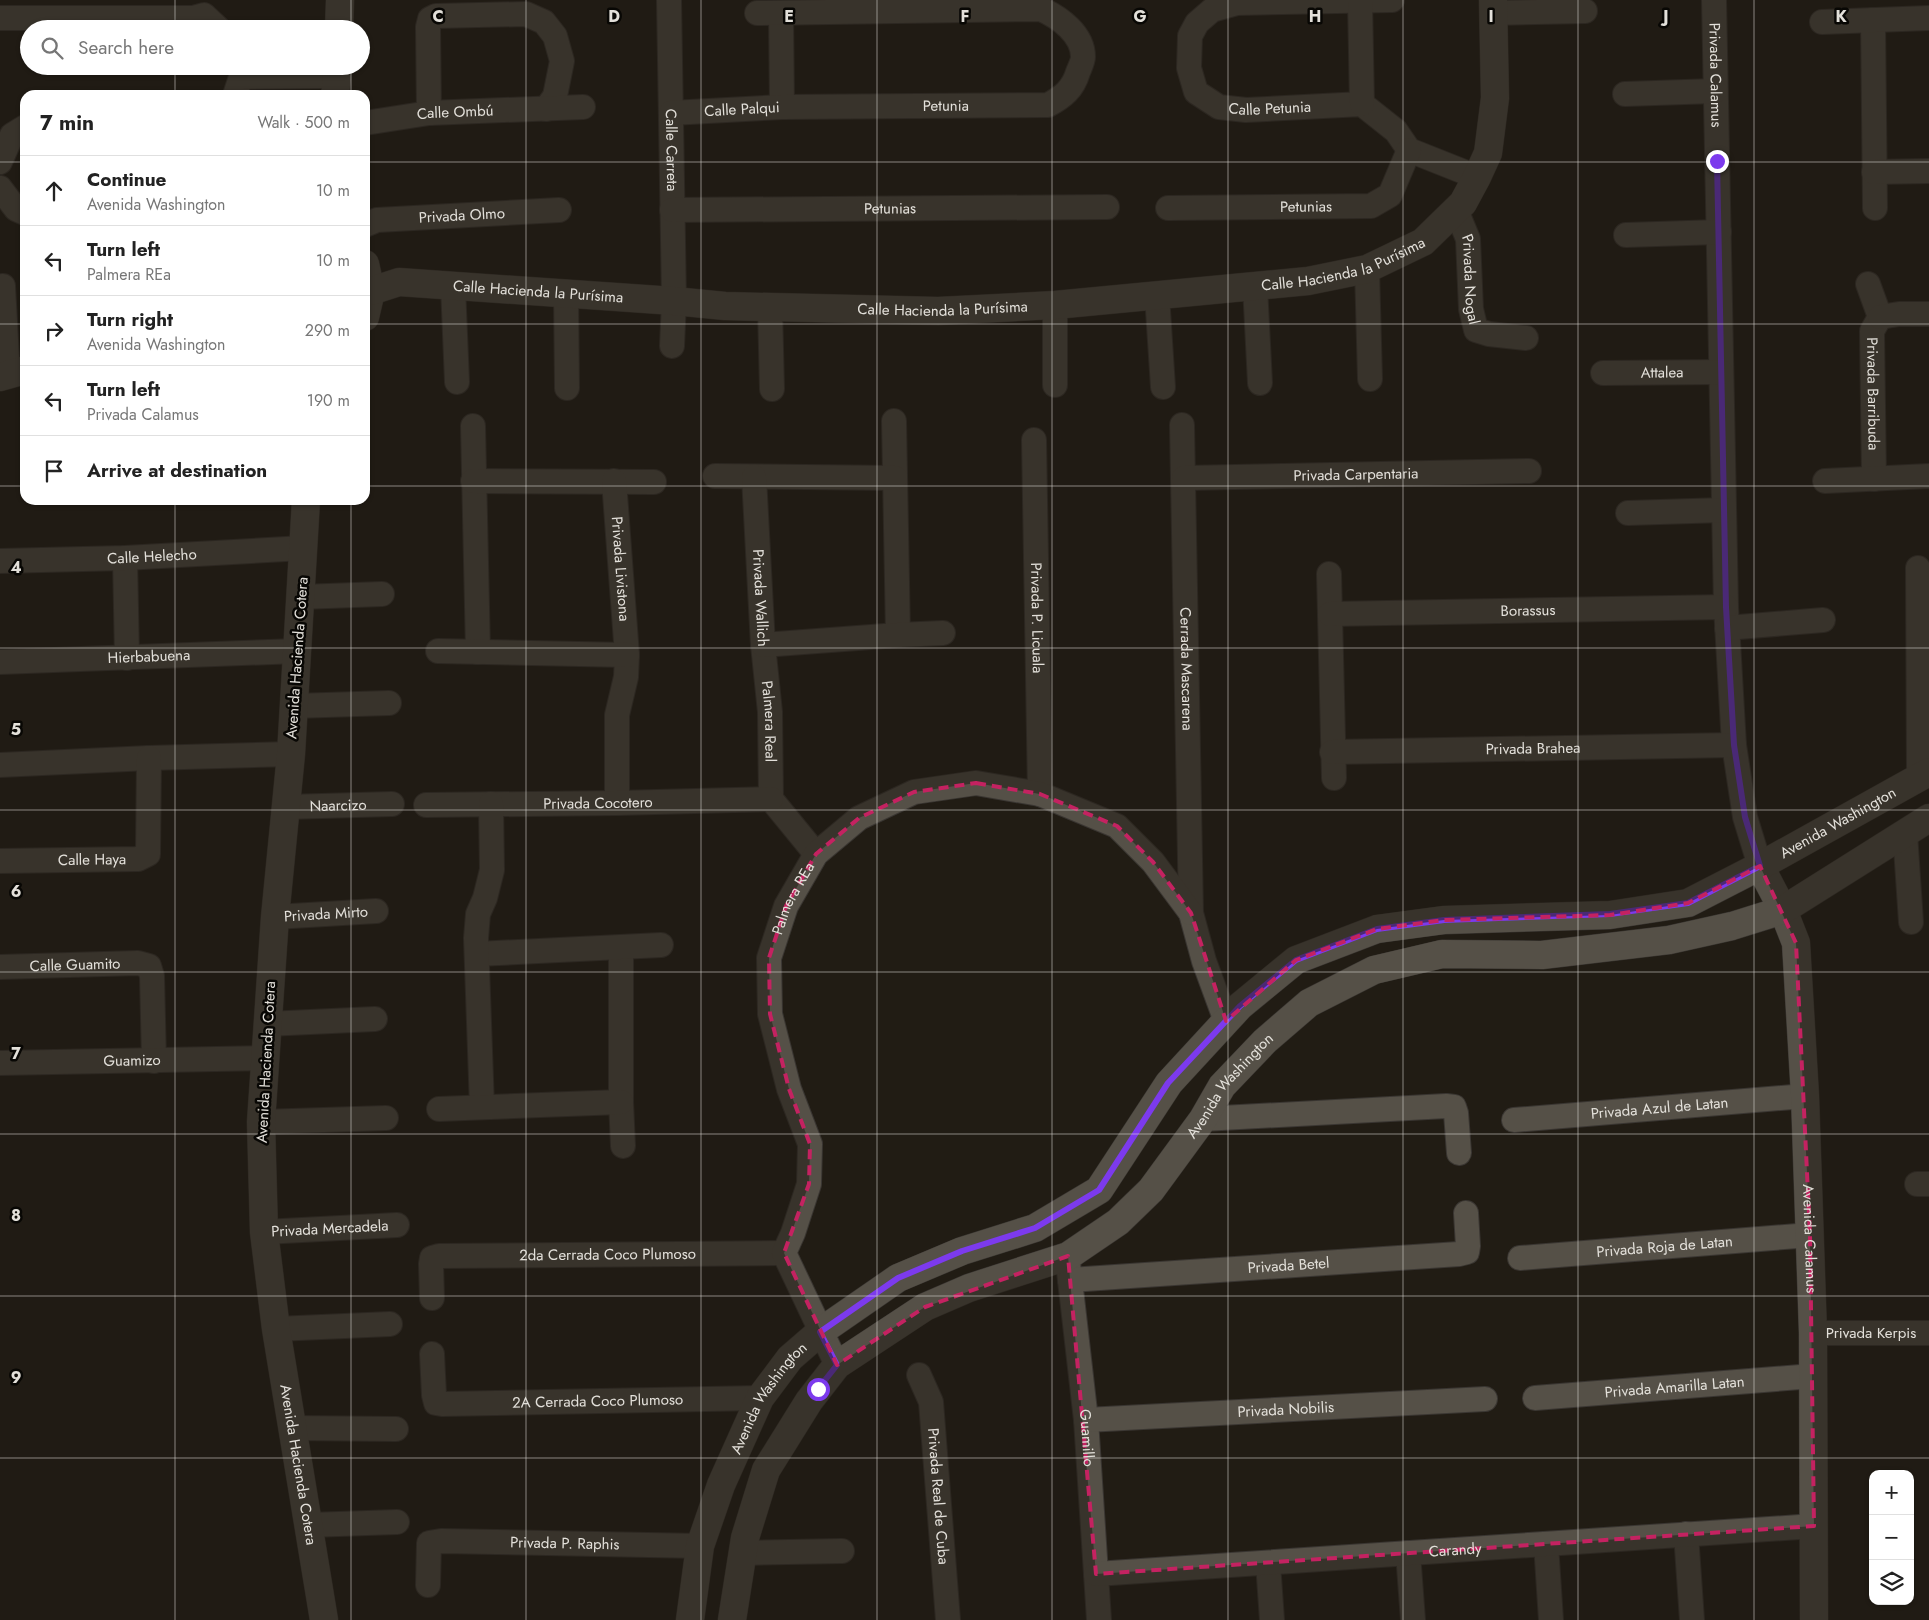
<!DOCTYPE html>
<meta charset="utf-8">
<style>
:root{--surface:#fff;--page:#f2f2f2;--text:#222;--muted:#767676;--line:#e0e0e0}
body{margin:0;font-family:Jost,sans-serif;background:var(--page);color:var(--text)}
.controls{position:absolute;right:15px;bottom:15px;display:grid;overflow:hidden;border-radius:10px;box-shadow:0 1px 4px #0004}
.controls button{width:45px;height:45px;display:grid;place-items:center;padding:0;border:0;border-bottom:1px solid var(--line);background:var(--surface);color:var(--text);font:25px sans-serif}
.stop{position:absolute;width:15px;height:15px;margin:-11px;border:4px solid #7c3aed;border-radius:50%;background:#fff}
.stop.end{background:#7c3aed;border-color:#fff;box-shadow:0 1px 5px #0008}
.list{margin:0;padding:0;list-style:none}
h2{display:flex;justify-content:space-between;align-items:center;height:65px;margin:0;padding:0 20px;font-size:21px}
h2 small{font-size:16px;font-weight:400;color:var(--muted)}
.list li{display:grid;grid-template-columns:32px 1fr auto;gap:15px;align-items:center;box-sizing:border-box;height:70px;padding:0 20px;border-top:1px solid var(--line)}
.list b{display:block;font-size:19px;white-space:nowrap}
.list p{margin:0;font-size:16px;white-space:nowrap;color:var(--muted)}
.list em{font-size:16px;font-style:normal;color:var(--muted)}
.icon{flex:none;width:28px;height:28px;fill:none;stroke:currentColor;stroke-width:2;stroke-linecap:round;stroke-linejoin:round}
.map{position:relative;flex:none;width:1929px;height:1620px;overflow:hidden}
.search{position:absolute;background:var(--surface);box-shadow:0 1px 4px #0004;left:20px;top:20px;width:350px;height:55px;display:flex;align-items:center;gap:12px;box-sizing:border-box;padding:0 18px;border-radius:28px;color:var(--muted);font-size:19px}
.panel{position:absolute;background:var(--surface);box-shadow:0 1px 4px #0004;left:20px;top:90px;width:350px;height:415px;border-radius:15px}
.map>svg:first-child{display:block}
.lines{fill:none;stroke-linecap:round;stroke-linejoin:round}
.minor-casing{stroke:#3a3632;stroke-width:26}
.tertiary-casing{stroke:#3a3632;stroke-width:29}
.secondary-casing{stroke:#3a3632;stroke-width:29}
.minor{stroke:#555047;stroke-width:24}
.tertiary{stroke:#555047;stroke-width:28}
.secondary{stroke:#555047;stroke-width:28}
.route{stroke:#7c3aed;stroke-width:6}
.marked{fill:none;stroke:#c42261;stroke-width:4;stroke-dasharray:10 6;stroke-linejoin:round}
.grid{fill:none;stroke:#e3e0da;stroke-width:1;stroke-opacity:0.55}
.labels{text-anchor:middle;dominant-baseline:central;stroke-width:5;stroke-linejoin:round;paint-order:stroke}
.street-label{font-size:15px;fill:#e3e0da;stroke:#080704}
.grid-label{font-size:16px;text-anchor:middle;font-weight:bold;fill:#e3e0da;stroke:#080704;stroke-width:5;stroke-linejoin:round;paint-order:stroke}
</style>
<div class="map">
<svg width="1929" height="1620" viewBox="0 0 1929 1620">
<rect width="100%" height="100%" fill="#211c14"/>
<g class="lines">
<!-- minor casing -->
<g class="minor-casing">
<g id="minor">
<path id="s1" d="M 669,0 L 674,301 L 672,346"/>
<path id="s2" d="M 1392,0 L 1237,3 L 1212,10 L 1197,23 L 1190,36 L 1189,68 L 1196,92 L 1219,107 L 1246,110 L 1362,104 L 1396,131 L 1409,150 L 1477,177"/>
<path id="s3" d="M 1714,0 L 1726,607 L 1734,745 L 1745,817 L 1760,866"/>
<path d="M 1360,1 L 1362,104"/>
<path d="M 781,13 L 782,107"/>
<path d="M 1493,13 L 1585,11"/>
<path d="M 0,18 L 193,18 L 204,15 L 219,29"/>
<path d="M 1873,20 L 1875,208"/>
<path d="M 1822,22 L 1929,18"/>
<path d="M 1625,94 L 1715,91"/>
<path d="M 235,95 L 241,77 L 337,76"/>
<path d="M 429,113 L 428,27 L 430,19 L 436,16 L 526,14 L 544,22 L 555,36 L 562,61 L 555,96 L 546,109"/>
<path id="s4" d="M 671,113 L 782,107 L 1048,105 C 1063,97 1073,89 1078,72 C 1080,67 1083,61 1083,57 C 1083,34 1059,17 1041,9 L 757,13"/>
<path id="s5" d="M 365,123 L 429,113 L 583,107"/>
<path d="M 0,162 L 12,135 L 25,127"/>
<path d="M 1874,172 L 1929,171"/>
<path d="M 0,188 L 16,209 L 25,213"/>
<path id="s6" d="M 1168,208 L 1371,206 L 1390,195 L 1409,150"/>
<path id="s7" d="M 672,210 L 1107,207"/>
<path id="s8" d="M 1456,210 L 1468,239 L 1471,309 L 1476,330 L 1489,334 L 1526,338"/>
<path id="s9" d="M 365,225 L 377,220 L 559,210"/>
<path d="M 1626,235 L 1719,232"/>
<path d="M 1367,269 L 1370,379"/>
<path id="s10" d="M 1868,284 L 1880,317 L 1872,331 L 1874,479"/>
<path d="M 3,286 L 8,375"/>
<path d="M 453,286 L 457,382"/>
<path d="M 1255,286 L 1260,383"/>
<path d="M 566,293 L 567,388"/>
<path d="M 1157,295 L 1163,387"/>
<path d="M 770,308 L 772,389"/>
<path d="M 1880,317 L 1899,314 L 1929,314"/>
<path id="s11" d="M 1603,373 L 1721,372"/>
<path d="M 1055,385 L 1055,305"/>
<path d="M 894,421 L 898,635"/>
<path id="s12" d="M 1182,425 L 1191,913 L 1204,961 L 1226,1021"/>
<path d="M 473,426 L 478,652"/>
<path id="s13" d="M 1034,440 L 1040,794"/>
<path d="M 715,476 L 895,478"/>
<path id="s14" d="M 754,477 L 763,645 L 770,712 L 771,799"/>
<path id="s15" d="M 1184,478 L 1529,471"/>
<path d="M 473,481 L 654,482"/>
<path id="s16" d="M 614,481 L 627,655 L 626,677 L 617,715 L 617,803"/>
<path d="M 1825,481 L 1929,476"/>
<path d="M 1628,513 L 1724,510"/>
<path d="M 125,558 L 127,658"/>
<path id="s17" d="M 0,561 L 125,558 L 304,548"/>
<path d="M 1918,568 L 1919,778"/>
<path d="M 1329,574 L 1334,778"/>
<path d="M 301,597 L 382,594"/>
<path id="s18" d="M 1330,614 L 1726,607"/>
<path d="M 1727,628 L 1823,620"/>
<path d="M 763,645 L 898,635 L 943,633"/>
<path d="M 438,651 L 627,655"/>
<path id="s19" d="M 0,662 L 298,651"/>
<path d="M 294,706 L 389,703"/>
<path id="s20" d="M 1332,752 L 1734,745"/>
<path d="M 0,765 L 149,758 L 291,754"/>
<path d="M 771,799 L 816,854"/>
<path id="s21" d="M 426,805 L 617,803 L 771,799"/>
<path id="s22" d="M 286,807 L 392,804"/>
<path d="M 1905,833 L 1911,922"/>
<path id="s23" d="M 0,861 L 138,859 L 148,854 L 149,758"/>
<path id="s24" d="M 275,917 L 376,911"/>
<path d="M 621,948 L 621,1102 L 623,1146"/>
<path d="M 477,954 L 661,945"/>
<path id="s25" d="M 0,967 L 138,963 L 149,966 L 152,976 L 154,1061"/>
<path d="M 267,1024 L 375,1019"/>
<path id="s26" d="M 0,1063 L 264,1058"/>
<path d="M 482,1107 L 476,938 L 478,914 L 485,898 L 492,870 L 491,804"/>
<path d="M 439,1109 L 621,1102"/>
<path d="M 1203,1119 L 1446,1106 L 1454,1107 L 1456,1113 L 1459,1153"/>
<path id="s27" d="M 1514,1120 L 1805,1096"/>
<path d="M 261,1122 L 386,1118"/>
<path d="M 1917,1184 L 1929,1184"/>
<path id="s28" d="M 264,1232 L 397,1225"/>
<path id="s29" d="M 1520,1258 L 1810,1235"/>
<path id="s30" d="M 1068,1263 L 1086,1420 L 1099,1620"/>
<path id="s31" d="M 1070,1280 L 1459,1254 L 1467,1252 L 1468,1246 L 1466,1213"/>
<path id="s32" d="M 432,1298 L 431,1264 L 432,1258 L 439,1256 L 784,1253"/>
<path d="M 276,1329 L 390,1324"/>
<path id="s33" d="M 1813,1333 L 1929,1333"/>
<path id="s34" d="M 432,1354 L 434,1395 L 436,1403 L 442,1404 L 760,1398"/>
<path id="s35" d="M 837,1365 L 784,1253 L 793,1233 L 809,1184 L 810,1144 L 789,1089 L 770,1014 L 769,958 L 786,906 L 816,854 L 859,818 L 914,792 L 976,783 L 1040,794 L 1117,826 L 1153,862 L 1191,913"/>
<path id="s36" d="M 919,1375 L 931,1402 L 948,1620"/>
<path id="s37" d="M 1535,1398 L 1813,1376"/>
<path id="s38" d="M 1086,1420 L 1485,1399"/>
<path d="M 292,1428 L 396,1429"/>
<path d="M 309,1525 L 397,1522"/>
<path d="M 1686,1534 L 1692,1620"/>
<path d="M 1546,1544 L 1551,1620"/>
<path d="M 742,1553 L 842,1551"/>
<path d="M 1408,1553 L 1413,1620"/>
<path d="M 1268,1563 L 1272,1620"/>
<path id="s39" d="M 1096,1574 L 1814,1526"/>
<path id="s40" d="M 428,1585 L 429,1543 L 441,1541 L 700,1546"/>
</g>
</g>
<!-- tertiary casing -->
<g class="tertiary-casing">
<g id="tertiary">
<path d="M 339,29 L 340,0"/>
<path d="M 335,95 L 338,66"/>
<path d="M 365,264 L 371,291 L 365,317"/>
<path id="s41" d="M 371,291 L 399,282 L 674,301 L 725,306 L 938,311 L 1055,305 L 1308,281 L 1367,269 L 1423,242 L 1463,203 L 1477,177 L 1488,153 L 1495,98 L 1493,0"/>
<path d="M 0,377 L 25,370"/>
<path id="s42" d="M 306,500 L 291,754 L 275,917 L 261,1122 L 264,1232 L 276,1329 L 324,1620"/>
<path id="s43" d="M 1760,866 L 1783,910 L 1796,943 L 1805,1096 L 1813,1333 L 1814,1620"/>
</g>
</g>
<!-- secondary casing -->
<g class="secondary-casing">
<g id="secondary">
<path id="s44" d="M 690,1620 L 700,1546 L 721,1485 L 760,1398 L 790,1358 L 820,1332 L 898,1278 L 962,1251 L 1035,1228 L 1099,1190 L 1169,1083 L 1240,1006 L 1296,960 L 1377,929 L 1444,920 L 1610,915 L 1688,903 L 1760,866 L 1929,772"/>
<path id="s45" d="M 732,1620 L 745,1538 L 766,1470 L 809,1401 L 837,1365 L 925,1307 L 969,1288 L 1068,1256 L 1118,1222 L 1151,1190 L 1203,1119 L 1222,1086 L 1265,1041 L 1309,1003 L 1374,970 L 1442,954 L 1542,955 L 1669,940 L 1732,926 L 1783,910 L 1929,818"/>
</g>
</g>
<!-- minor -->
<use href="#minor" class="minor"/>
<!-- tertiary -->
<use href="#tertiary" class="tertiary"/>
<!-- secondary -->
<use href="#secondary" class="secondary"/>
</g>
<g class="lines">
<!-- route -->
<path class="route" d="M 818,1389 L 837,1365 L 820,1332 L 898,1278 L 962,1251 L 1035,1228 L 1099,1190 L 1168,1083 L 1240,1006 L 1296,960 L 1377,929 L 1444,920 L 1610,914 L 1688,903 L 1760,866 L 1745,817 L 1734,745 L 1726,607 L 1717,161"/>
</g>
<!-- marked area -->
<path d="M0 0H1929V1620H0ZM 976,783 L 1040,794 L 1117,826 L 1153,862 L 1191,913 L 1226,1021 L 1296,960 L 1377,929 L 1444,920 L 1610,915 L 1688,903 L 1760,866 L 1796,943 L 1810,1235 L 1814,1526 L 1096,1574 L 1068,1256 L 925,1307 L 837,1365 L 784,1253 L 809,1184 L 810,1144 L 789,1089 L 770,1014 L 769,958 L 786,906 L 816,854 L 859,818 L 914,792 Z" fill="#211c14" fill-opacity=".55" fill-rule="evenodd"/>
<path class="marked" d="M 976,783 L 1040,794 L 1117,826 L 1153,862 L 1191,913 L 1226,1021 L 1296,960 L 1377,929 L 1444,920 L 1610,915 L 1688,903 L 1760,866 L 1796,943 L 1810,1235 L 1814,1526 L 1096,1574 L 1068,1256 L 925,1307 L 837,1365 L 784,1253 L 809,1184 L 810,1144 L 789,1089 L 770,1014 L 769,958 L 786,906 L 816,854 L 859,818 L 914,792 Z"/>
<!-- grid -->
<path class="grid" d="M 175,0 L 175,29M 351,0 L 351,29M 526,0 L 526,1620M 701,0 L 701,1620M 877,0 L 877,1620M 1052,0 L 1052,1620M 1228,0 L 1228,1620M 1403,0 L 1403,1620M 1578,0 L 1578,1620M 1754,0 L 1754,1620M 175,66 L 175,95M 351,66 L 351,95M 0,162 L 25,162M 365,162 L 1929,162M 0,324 L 25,324M 365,324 L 1929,324M 0,486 L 25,486M 365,486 L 1929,486M 175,500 L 175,1620M 351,500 L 351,1620M 0,648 L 1929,648M 0,810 L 1929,810M 0,972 L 1929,972M 0,1134 L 1929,1134M 0,1296 L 1929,1296M 0,1458 L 1929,1458"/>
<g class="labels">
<!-- street labels -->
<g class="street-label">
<text stroke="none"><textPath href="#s3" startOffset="75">Privada Calamus</textPath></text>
<text stroke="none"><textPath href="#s4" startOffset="275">Petunia</textPath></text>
<text stroke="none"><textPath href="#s4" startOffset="71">Calle Palqui</textPath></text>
<text stroke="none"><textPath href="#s2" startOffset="351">Calle Petunia</textPath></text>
<text stroke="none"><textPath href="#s5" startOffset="91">Calle Ombú</textPath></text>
<text stroke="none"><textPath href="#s1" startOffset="150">Calle Carreta</textPath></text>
<text stroke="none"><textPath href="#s6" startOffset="138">Petunias</textPath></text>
<text stroke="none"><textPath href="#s7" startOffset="218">Petunias</textPath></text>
<text stroke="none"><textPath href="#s9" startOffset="98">Privada Olmo</textPath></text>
<text stroke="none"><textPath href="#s41" startOffset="979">Calle Hacienda la Purísima</textPath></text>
<text stroke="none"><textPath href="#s8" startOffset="72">Privada Nogal</textPath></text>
<text stroke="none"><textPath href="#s41" startOffset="169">Calle Hacienda la Purísima</textPath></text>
<text stroke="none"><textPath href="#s41" startOffset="574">Calle Hacienda la Purísima</textPath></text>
<text stroke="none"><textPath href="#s11" startOffset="59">Attalea</textPath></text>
<text stroke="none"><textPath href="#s10" startOffset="114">Privada Barribuda</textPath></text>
<text stroke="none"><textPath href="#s15" startOffset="172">Privada Carpentaria</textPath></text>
<text stroke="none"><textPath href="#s17" startOffset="152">Calle Helecho</textPath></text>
<text stroke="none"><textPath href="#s16" startOffset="88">Privada Livistona</textPath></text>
<text stroke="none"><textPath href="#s14" startOffset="121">Privada Wallich</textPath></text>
<text stroke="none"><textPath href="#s18" startOffset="198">Borassus</textPath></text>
<text stroke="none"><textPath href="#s13" startOffset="178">Privada P. Licuala</textPath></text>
<text stroke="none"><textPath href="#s19" startOffset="149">Hierbabuena</textPath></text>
<text transform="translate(297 658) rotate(-86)">Avenida Hacienda Cotera</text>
<text stroke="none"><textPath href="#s12" startOffset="244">Cerrada Mascarena</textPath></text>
<text stroke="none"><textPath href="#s14" startOffset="245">Palmera Real</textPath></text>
<text stroke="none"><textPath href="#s20" startOffset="201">Privada Brahea</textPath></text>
<text stroke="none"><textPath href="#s21" startOffset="172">Privada Cocotero</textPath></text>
<text stroke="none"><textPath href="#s22" startOffset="52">Naarcizo</textPath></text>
<text stroke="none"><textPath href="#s44" startOffset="1514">Avenida Washington</textPath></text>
<text stroke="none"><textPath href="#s23" startOffset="92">Calle Haya</textPath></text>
<text stroke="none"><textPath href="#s35" startOffset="494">Palmera REa</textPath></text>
<text stroke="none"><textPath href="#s24" startOffset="51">Privada Mirto</textPath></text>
<text stroke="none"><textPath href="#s25" startOffset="75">Calle Guamito</textPath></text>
<text stroke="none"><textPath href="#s26" startOffset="132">Guamizo</textPath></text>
<text transform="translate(266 1062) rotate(-87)">Avenida Hacienda Cotera</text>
<text stroke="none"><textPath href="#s45" startOffset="776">Avenida Washington</textPath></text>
<text stroke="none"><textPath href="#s27" startOffset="146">Privada Azul de Latan</textPath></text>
<text stroke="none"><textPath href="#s28" startOffset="66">Privada Mercadela</textPath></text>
<text stroke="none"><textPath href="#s43" startOffset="381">Avenida Calamus</textPath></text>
<text stroke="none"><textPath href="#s29" startOffset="145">Privada Roja de Latan</textPath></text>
<text stroke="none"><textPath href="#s32" startOffset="216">2da Cerrada Coco Plumoso</textPath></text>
<text stroke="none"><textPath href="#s31" startOffset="219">Privada Betel</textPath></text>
<text stroke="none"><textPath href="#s33" startOffset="58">Privada Kerpis</textPath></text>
<text stroke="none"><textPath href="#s37" startOffset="140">Privada Amarilla Latan</textPath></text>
<text stroke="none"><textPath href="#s44" startOffset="239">Avenida Washington</textPath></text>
<text stroke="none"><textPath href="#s34" startOffset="211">2A Cerrada Coco Plumoso</textPath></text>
<text stroke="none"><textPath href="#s38" startOffset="200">Privada Nobilis</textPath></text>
<text stroke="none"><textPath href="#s30" startOffset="176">Guamillo</textPath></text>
<text stroke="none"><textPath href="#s42" startOffset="969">Avenida Hacienda Cotera</textPath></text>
<text stroke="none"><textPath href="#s36" startOffset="124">Privada Real de Cuba</textPath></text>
<text stroke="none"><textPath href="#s40" startOffset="178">Privada P. Raphis</textPath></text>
<text stroke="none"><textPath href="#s39" startOffset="360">Carandy</textPath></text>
</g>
</g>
<g class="grid-label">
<text x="438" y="22">C</text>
<text x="614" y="22">D</text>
<text x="789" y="22">E</text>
<text x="965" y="22">F</text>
<text x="1140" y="22">G</text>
<text x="1315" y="22">H</text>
<text x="1491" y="22">I</text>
<text x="1666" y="22">J</text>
<text x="1841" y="22">K</text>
<text x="16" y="573">4</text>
<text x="16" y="735">5</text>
<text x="16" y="897">6</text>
<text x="16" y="1059">7</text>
<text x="16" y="1221">8</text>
<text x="16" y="1383">9</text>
</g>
</svg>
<div class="controls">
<button>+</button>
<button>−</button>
<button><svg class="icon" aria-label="layers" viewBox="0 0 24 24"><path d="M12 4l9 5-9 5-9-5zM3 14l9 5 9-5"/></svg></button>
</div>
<div class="stop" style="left:818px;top:1389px"></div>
<div class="stop end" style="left:1717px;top:161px"></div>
<div class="search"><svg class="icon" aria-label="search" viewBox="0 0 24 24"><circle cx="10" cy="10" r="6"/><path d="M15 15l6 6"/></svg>Search here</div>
<section class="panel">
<h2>7 min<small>Walk · 500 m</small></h2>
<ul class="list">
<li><svg class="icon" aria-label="ahead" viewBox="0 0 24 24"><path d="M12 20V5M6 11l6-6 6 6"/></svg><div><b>Continue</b><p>Avenida Washington</p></div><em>10 m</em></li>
<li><svg class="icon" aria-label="left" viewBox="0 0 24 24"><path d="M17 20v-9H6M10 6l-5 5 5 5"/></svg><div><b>Turn left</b><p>Palmera REa</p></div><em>10 m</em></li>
<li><svg class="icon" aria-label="right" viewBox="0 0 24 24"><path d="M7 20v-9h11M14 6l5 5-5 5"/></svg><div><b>Turn right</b><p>Avenida Washington</p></div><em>290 m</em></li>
<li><svg class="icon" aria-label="left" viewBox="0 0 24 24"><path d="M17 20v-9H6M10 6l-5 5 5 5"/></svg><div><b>Turn left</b><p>Privada Calamus</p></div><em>190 m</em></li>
<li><svg class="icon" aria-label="arrive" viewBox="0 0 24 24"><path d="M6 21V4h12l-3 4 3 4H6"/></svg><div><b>Arrive at destination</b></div></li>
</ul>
</section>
</div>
